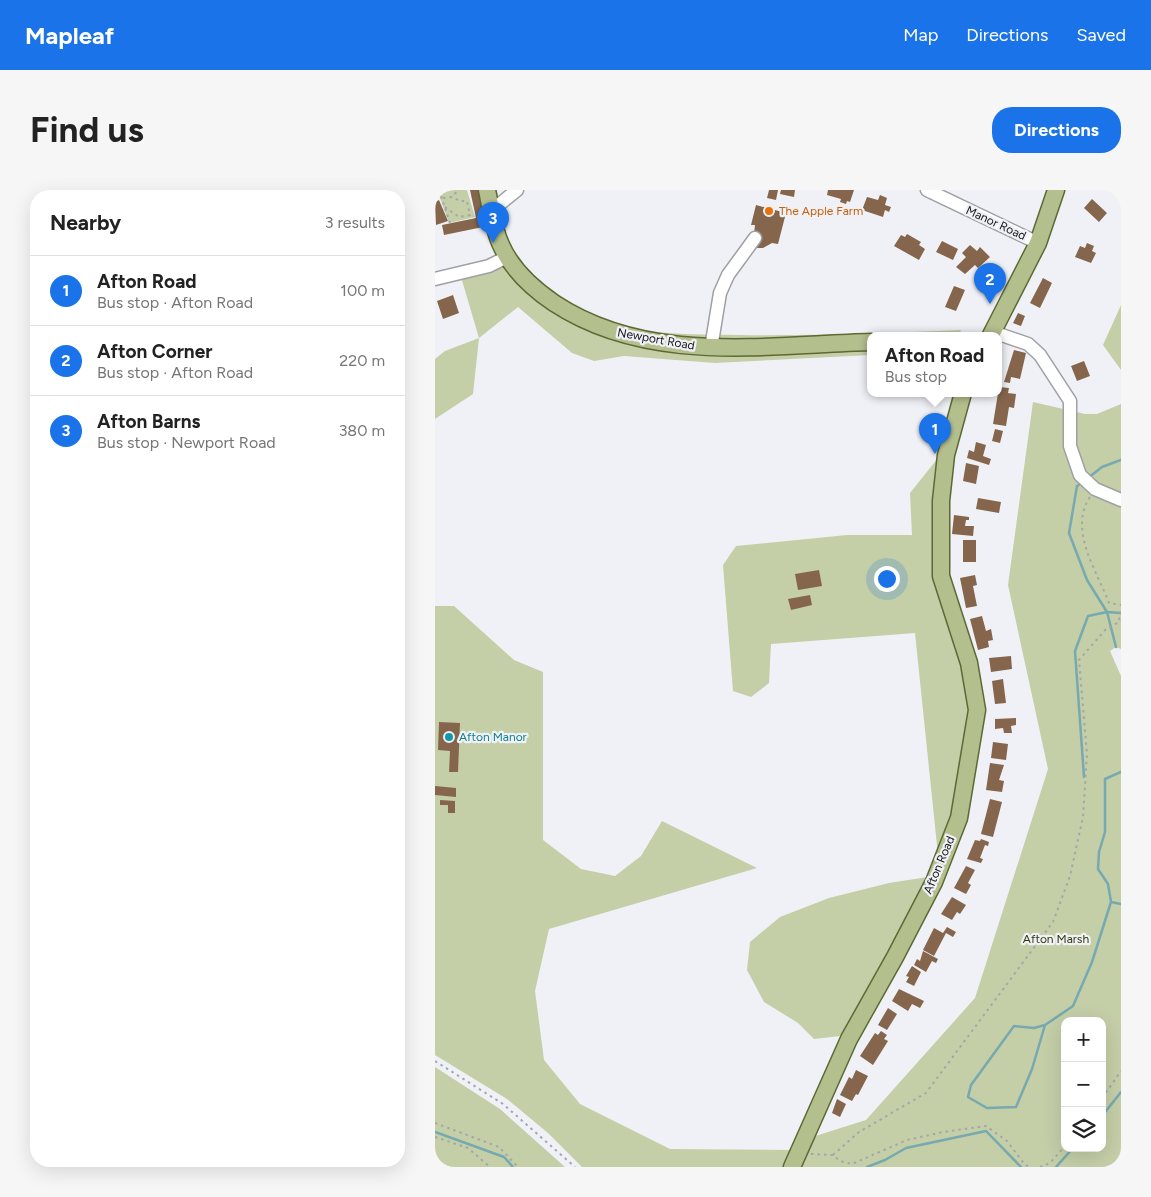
<!DOCTYPE html>
<meta charset="utf-8">
<style>
:root{--surface:#fff;--page:#f6f6f6;--text:#222;--muted:#767676;--line:#e0e0e0;--accent:#1a73e8}
body{margin:0;font-family:Figtree,sans-serif;background:var(--page);color:var(--text)}
.controls{position:absolute;right:15px;bottom:15px;display:grid;overflow:hidden;border-radius:10px;box-shadow:0 5px 20px #0002}
.controls button{width:45px;height:45px;display:grid;place-items:center;padding:0;border:0;border-bottom:1px solid var(--line);background:var(--surface);color:var(--text);font:25px sans-serif}
.you{position:absolute;left:451px;top:388px;width:18px;height:18px;margin:-12px;border:4px solid #fff;border-radius:50%;background:#1a73e8;box-shadow:0 0 0 8px #1a73e833}
.badge{display:grid;place-items:center;width:32px;height:32px;border-radius:50%;background:var(--accent);color:#fff;font-size:16px;font-weight:700}
.pin{position:absolute;translate:-50% -41px;filter:drop-shadow(0 1px 2px #0008)}
.pin::after{content:'';position:absolute;top:26px;width:18px;height:15px;background:inherit;clip-path:polygon(0 0,100% 0,50% 100%)}
.popup{position:absolute;left:432px;top:142px;width:135px;height:65px;box-sizing:border-box;display:grid;place-content:center;border-radius:10px;background:var(--surface);filter:drop-shadow(0 1px 4px #0005);font-size:16px;white-space:nowrap;color:var(--muted)}
.popup b{font-size:19px;color:var(--text)}
.popup::after{content:'';position:absolute;left:50%;top:100%;margin-left:-10px;border:10px solid transparent;border-top-color:var(--surface)}
.list{margin:0;padding:0;list-style:none}
h2{display:flex;justify-content:space-between;align-items:center;height:65px;margin:0;padding:0 20px;font-size:21px}
h2 small{font-size:16px;font-weight:400;color:var(--muted)}
.list li{display:grid;grid-template-columns:32px 1fr auto;gap:15px;align-items:center;box-sizing:border-box;height:70px;padding:0 20px;border-top:1px solid var(--line)}
.list b{display:block;font-size:19px;white-space:nowrap}
.list p{margin:0;font-size:16px;white-space:nowrap;color:var(--muted)}
.list em{font-size:16px;font-style:normal;color:var(--muted)}
.icon{flex:none;width:28px;height:28px;fill:none;stroke:currentColor;stroke-width:2;stroke-linecap:round;stroke-linejoin:round}
.map{position:relative;flex:none;width:686px;height:977px;overflow:hidden;border-radius:20px}
header{display:flex;align-items:center;gap:30px;box-sizing:border-box;height:70px;padding:0 25px;background:var(--accent);color:#fff}
header strong{font-size:24px}
nav{display:flex;gap:28px;margin-inline-start:auto;font-size:18px}
.intro{display:flex;align-items:center;justify-content:space-between;box-sizing:border-box;height:120px;padding:0 30px}
h1{margin:0;font-size:35px}
.button{padding:12px 22px;border-radius:20px;background:var(--accent);color:#fff;font-size:18px;font-weight:700}
main{display:flex;gap:30px;padding:0 30px}
aside{flex:1;background:var(--surface);border-radius:20px;box-shadow:0 5px 20px #0002}
.map>svg:first-child{display:block}
.green{fill:#c4cea7;fill-rule:evenodd}
.lines{fill:none;stroke-linecap:round;stroke-linejoin:round}
.stream{stroke:#76a9b0;stroke-width:2.5}
.building{fill:#85664c}
.minor-casing{stroke:#9fa0a4;stroke-width:15}
.major-casing{stroke:#5c6934;stroke-width:19}
.path{stroke:#a5a6aa;stroke-width:2;stroke-dasharray:2.5 4;stroke-linecap:butt}
.minor{stroke:#fff;stroke-width:12}
.major{stroke:#b4bf8e;stroke-width:16}
.food-dot{fill:#e8710a;stroke:#f0f1f6;stroke-width:2}
.culture-dot{fill:#0f9aa8;stroke:#f0f1f6;stroke-width:2}
.labels{text-anchor:middle;dominant-baseline:central;stroke-width:4.5;stroke-linejoin:round;paint-order:stroke}
.food-label{font-size:12px;fill:#c56008;stroke:#f0f1f6;text-anchor:start}
.street-label{font-size:12px;fill:#161618;stroke:#f0f1f6}
.culture-label{font-size:12px;fill:#0d838f;stroke:#f0f1f6;text-anchor:start}
.park-label{font-size:12px;fill:#31390a;stroke:#f0f1f6}
</style>
<header>
<strong>Mapleaf</strong>
<nav><a>Map</a><a>Directions</a><a>Saved</a></nav>
</header>
<div class="intro"><h1>Find us</h1><a class="button">Directions</a></div>
<main>
<aside>
<h2>Nearby<small>3 results</small></h2>
<ul class="list">
<li><span class="badge">1</span><div><b>Afton Road</b><p>Bus stop · Afton Road</p></div><em>100 m</em></li>
<li><span class="badge">2</span><div><b>Afton Corner</b><p>Bus stop · Afton Road</p></div><em>220 m</em></li>
<li><span class="badge">3</span><div><b>Afton Barns</b><p>Bus stop · Newport Road</p></div><em>380 m</em></li>
</ul>
</aside>
<div class="map">
<svg width="686" height="977" viewBox="0 0 686 977">
<rect width="100%" height="100%" fill="#f0f1f6"/>
<!-- green -->
<path class="green" d="M 2,0 L 32,0 L 40,27 L 14,33 Z
M 83,70 C 105,93 134,114 163,127 C 205,146 257,144 302,145 C 377,146 451,143 526,140 L 524,145 L 436,145 L 436,165 L 280,173 L 189,166 L 159,171 L 137,163 L 83,117 L 44,148 L 38,204 L 0,229 L 0,169 L 10,161 L 44,148 L 26,87 Z
M 686,115 L 686,180 L 668,155 Z
M 598,212 L 650,224 L 662,224 L 686,214 L 686,459 L 681,457 L 675,461 L 686,486 L 686,964 L 677,977 L 363,977 L 374,948 L 431,930 L 540,808 L 613,579 L 573,395 ZM 630,831 L 667,831 L 667,958 L 630,958 Z
M 507,263 L 502,310 L 527,475 L 537,522 L 521,625 L 503,665 L 480,443 L 336,454 L 334,493 L 316,507 L 298,501 L 288,375 L 301,356 L 412,345 L 477,345 L 475,303 Z
M 0,416 L 19,416 L 79,470 L 108,482 L 108,650 L 146,679 L 180,686 L 206,666 L 227,631 L 322,678 L 114,739 L 100,801 L 109,870 L 145,914 L 235,959 L 356,960 L 348,977 L 147,977 L 113,943 L 72,909 L 0,865 Z
M 493,687 L 456,762 L 405,846 L 379,849 L 363,833 L 329,812 L 312,780 L 315,752 L 345,727 L 394,708 L 454,693 Z
M 0,877 L 65,919 L 130,977 L 0,977 Z"/>
<g class="lines">
<!-- stream -->
<path class="stream" d="M 653,288 L 667,277 L 686,270
M 647,293 L 642,296 L 634,343 L 652,390 L 672,422 L 681,457
M 649,587 L 640,461 L 653,426 L 672,422 L 686,423
M 676,712 L 686,714
M 610,835 L 597,879 L 581,917 L 552,918 L 533,907 L 536,895 L 579,836 L 599,838 L 610,835 L 638,816 L 657,772 L 676,712 L 673,694 L 663,679 L 664,662 L 670,642 L 670,589 L 686,582
M 667,926 L 686,902
M 0,942 L 69,967 L 78,977
M 432,977 L 450,970 L 471,958 L 551,941 L 586,977
M 621,977 L 638,958"/>
</g>
<!-- building -->
<path class="building" d="M 35,0 L 45,0 L 53,36 L 9,45 L 7,35 L 41,28 Z
M 334,0 L 343,0 L 341,10 L 332,8 Z
M 346,0 L 360,0 L 359,7 L 345,4 Z
M 393,0 L 419,0 L 415,12 L 412,11 L 411,14 L 405,12 L 406,9 L 392,5 Z
M 445,5 L 452,8 L 450,15 L 456,17 L 454,22 L 450,20 L 448,27 L 427,20 L 432,7 L 443,10 Z
M 657,9 L 672,23 L 664,32 L 649,18 Z
M 4,10 L 13,31 L 1,35 L 0,12 Z
M 321,15 L 351,23 L 343,54 L 337,53 L 328,58 L 321,58 L 324,45 L 319,44 L 320,35 L 316,35 Z
M 472,44 L 486,52 L 484,55 L 490,59 L 484,70 L 459,56 L 466,45 L 470,47 Z
M 507,51 L 523,59 L 518,70 L 501,62 Z
M 652,53 L 659,56 L 657,61 L 661,63 L 656,73 L 640,67 L 645,56 L 650,58 Z
M 535,55 L 542,61 L 545,57 L 555,67 L 543,78 L 540,75 L 530,84 L 521,77 L 531,67 L 527,63 Z
M 608,88 L 617,93 L 605,118 L 595,113 Z
M 519,96 L 530,100 L 521,121 L 510,117 Z
M 18,105 L 24,123 L 8,129 L 2,111 Z
M 583,123 L 590,126 L 586,136 L 578,133 Z
M 579,160 L 591,163 L 585,189 L 576,187 L 575,193 L 569,192 Z
M 649,171 L 655,186 L 642,191 L 636,176 Z
M 564,197 L 574,198 L 573,203 L 581,204 L 579,218 L 574,217 L 571,236 L 558,234 Z
M 560,239 L 568,241 L 565,253 L 557,251 Z
M 541,252 L 551,255 L 548,266 L 556,269 L 554,275 L 532,268 L 534,260 L 539,262 Z
M 531,273 L 544,276 L 541,294 L 528,291 Z
M 543,308 L 566,312 L 564,323 L 541,319 Z
M 519,325 L 534,327 L 534,330 L 531,330 L 530,336 L 539,336 L 538,346 L 517,344 Z
M 528,350 L 541,350 L 541,372 L 528,372 Z
M 384,380 L 387,396 L 363,400 L 360,384 Z
M 540,385 L 542,395 L 538,396 L 542,416 L 531,418 L 525,388 Z
M 375,405 L 377,415 L 356,420 L 353,409 Z
M 547,426 L 551,441 L 556,439 L 558,450 L 553,451 L 554,457 L 543,460 L 535,429 Z
M 576,466 L 577,479 L 556,482 L 554,468 Z
M 568,489 L 571,513 L 560,514 L 557,491 Z
M 581,528 L 581,535 L 576,536 L 577,543 L 569,543 L 568,538 L 560,539 L 560,529 Z
M 4,532 L 25,533 L 23,582 L 14,582 L 15,561 L 3,560 Z
M 558,552 L 573,554 L 571,570 L 556,568 Z
M 555,573 L 569,575 L 564,590 L 569,591 L 567,602 L 551,600 Z
M 0,596 L 21,598 L 21,607 L 0,605 Z
M 555,609 L 567,612 L 558,647 L 546,644 Z
M 5,610 L 20,611 L 20,623 L 13,623 L 13,615 L 5,615 Z
M 546,649 L 554,652 L 553,656 L 550,655 L 545,668 L 548,669 L 546,673 L 532,669 L 540,650 L 545,651 Z
M 531,676 L 540,680 L 533,693 L 536,695 L 531,704 L 519,698 Z
M 517,707 L 531,715 L 525,724 L 522,722 L 517,730 L 506,724 Z
M 512,737 L 521,742 L 518,747 L 511,743 L 499,766 L 488,760 L 499,738 L 508,743 Z
M 488,761 L 503,769 L 501,773 L 497,771 L 491,782 L 479,775 L 482,769 L 485,771 Z
M 477,776 L 486,782 L 479,796 L 471,792 L 474,787 L 471,786 Z
M 464,799 L 489,811 L 485,818 L 477,814 L 473,821 L 457,811 Z
M 453,818 L 462,824 L 452,840 L 443,835 Z
M 446,841 L 452,845 L 449,849 L 453,851 L 438,875 L 425,866 L 440,843 L 443,845 Z
M 421,880 L 433,886 L 423,905 L 421,904 L 417,911 L 405,905 L 414,887 L 417,889 Z
M 402,909 L 411,914 L 405,927 L 397,923 Z"/>
<g class="lines">
<!-- minor casing -->
<g class="minor-casing">
<path id="minor" d="M 492,0 L 603,53
M 56,18 L 66,13 L 82,0
M 0,89 L 54,76 L 72,67
M 558,142 L 593,154 L 605,165 L 635,211 L 635,256 L 645,285 L 660,299 L 686,310
M 276,158 L 285,103 L 293,85 L 320,48"/>
</g>
<!-- major casing -->
<g class="major-casing">
<path id="major" d="M 52,0 C 56,18 58,38 66,55 C 77,80 97,98 119,113 C 213,175 330,155 436,152
M 556,145 L 603,53 L 621,0
M 357,977 L 414,849 L 460,767 L 499,692 L 524,628 L 542,520 L 534,473 L 506,386 L 506,311 L 511,265 L 528,203"/>
</g>
<!-- path -->
<path class="path" d="M 4,0 L 15,33
M 8,8 L 17,7 L 23,0
M 10,17 L 24,27 L 35,25 L 32,11 L 25,11 L 17,7
M 655,307 C 633,340 662,381 674,413 L 686,415
M 684,430 L 686,419
M 0,871 L 68,914 L 140,977
M 667,908 L 686,881
M 0,933 L 64,957 L 83,977
M 0,947 L 33,958 L 55,977
M 376,964 L 398,965 L 405,971 L 417,974 L 472,950 L 508,942 L 551,936 L 572,951 L 590,975 L 597,977
M 398,965 L 424,942 L 491,903 L 618,732 L 635,686 L 648,627 L 652,564 L 644,470 L 671,439 L 686,431
M 605,977 L 615,973 L 630,956
M 681,977 L 686,970"/>
<!-- minor -->
<use href="#minor" class="minor"/>
<!-- major -->
<use href="#major" class="major"/>
</g>
<!-- markers -->
<circle class="food-dot" cx="334" cy="21" r="5"/>
<circle class="culture-dot" cx="14" cy="547" r="5"/>
<g class="labels">
<!-- food labels -->
<g class="food-label">
<text x="344" y="21">The Apple Farm</text>
</g>
<!-- street labels -->
<g class="street-label">
<text transform="translate(561 33) rotate(25)">Manor Road</text>
<text transform="translate(221 149) rotate(10)">Newport Road</text>
<text transform="translate(504 675) rotate(-67)">Afton Road</text>
</g>
<!-- culture labels -->
<g class="culture-label">
<text x="24" y="547">Afton Manor</text>
</g>
<!-- park labels -->
<g class="park-label">
<text x="621" y="749">Afton Marsh</text>
</g>
</g>
</svg>
<div class="controls">
<button>+</button>
<button>−</button>
<button><svg class="icon" aria-label="layers" viewBox="0 0 24 24"><path d="M12 4l9 5-9 5-9-5zM3 14l9 5 9-5"/></svg></button>
</div>
<div class="you"></div>
<div class="pin badge" style="left:500px;top:264px">1</div>
<div class="popup"><b>Afton Road</b>Bus stop</div>
<div class="pin badge" style="left:555px;top:114px">2</div>
<div class="pin badge" style="left:58px;top:53px">3</div>
</div>
</main>
